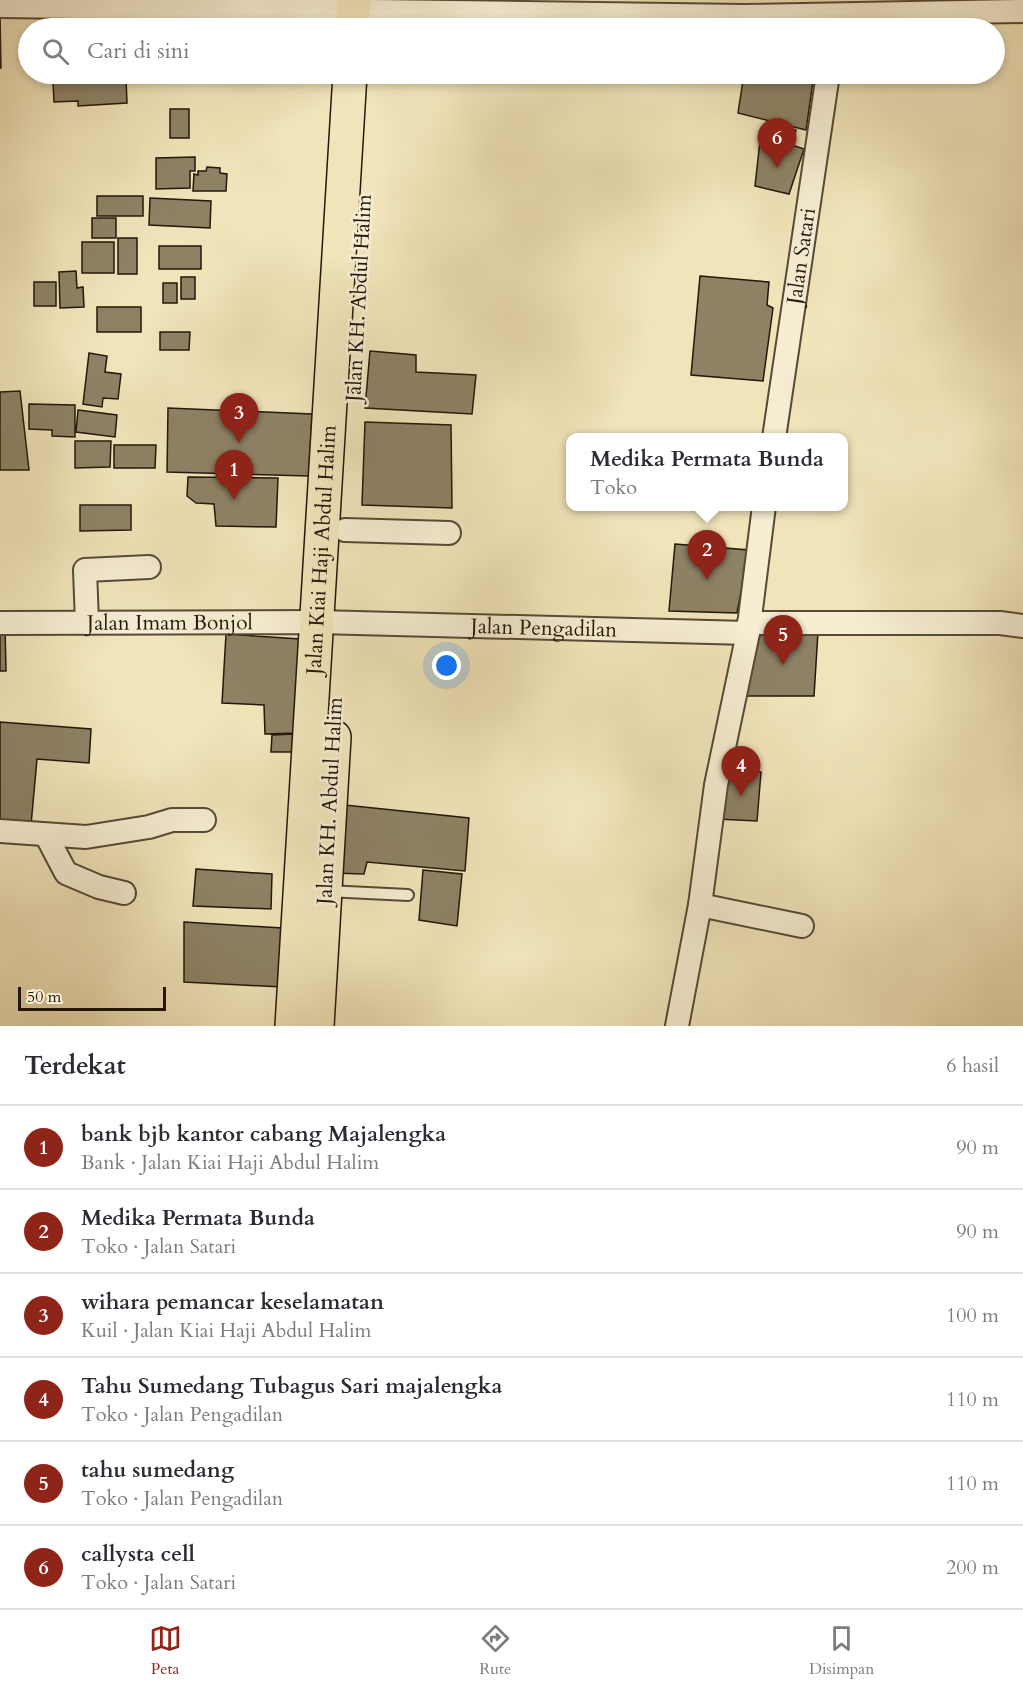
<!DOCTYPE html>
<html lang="id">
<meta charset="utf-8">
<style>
:root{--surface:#fff;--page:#f7f7f7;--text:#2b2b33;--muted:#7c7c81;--line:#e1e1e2;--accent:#8f2418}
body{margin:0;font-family:Cardo,serif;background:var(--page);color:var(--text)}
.scale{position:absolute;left:18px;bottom:15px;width:148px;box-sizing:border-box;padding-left:6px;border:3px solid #221709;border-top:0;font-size:16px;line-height:21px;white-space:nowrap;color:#221709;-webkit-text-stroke:4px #f6edd2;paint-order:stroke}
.you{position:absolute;left:447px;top:666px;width:21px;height:21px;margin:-15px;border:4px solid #fff;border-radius:50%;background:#1a73e8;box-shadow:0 0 0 9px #1a73e833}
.badge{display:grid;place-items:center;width:39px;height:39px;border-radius:50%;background:var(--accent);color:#fff;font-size:20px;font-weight:700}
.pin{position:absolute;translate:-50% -50px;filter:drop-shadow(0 2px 3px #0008)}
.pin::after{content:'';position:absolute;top:32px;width:21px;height:18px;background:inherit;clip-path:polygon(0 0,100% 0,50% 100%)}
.popup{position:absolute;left:566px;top:433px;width:282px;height:78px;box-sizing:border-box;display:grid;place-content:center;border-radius:12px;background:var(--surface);filter:drop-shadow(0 2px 4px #0005);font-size:20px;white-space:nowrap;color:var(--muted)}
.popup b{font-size:22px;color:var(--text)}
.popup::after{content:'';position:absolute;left:50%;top:100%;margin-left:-12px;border:12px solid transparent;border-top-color:var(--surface)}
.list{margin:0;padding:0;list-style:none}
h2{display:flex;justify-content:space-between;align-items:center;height:78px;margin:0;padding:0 24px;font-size:26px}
h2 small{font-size:20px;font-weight:400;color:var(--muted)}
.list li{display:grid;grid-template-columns:39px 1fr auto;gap:18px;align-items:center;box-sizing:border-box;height:84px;padding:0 24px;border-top:2px solid var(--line)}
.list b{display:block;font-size:22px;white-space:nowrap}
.list p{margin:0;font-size:20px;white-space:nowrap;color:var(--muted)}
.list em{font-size:20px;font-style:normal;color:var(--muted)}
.icon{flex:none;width:33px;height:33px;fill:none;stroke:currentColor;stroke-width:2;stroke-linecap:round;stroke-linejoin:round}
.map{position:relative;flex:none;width:1023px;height:1026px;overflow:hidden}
.search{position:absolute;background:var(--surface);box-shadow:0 3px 9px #0003;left:18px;right:18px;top:18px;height:66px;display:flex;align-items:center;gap:15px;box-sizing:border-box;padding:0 21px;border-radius:33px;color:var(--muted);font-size:22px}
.sheet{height:582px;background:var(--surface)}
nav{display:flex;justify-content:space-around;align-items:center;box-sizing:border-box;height:84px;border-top:2px solid var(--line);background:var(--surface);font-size:16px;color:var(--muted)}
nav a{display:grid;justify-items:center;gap:3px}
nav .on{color:var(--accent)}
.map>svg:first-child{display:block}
.building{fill:#8e8265;stroke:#221709;stroke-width:1.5}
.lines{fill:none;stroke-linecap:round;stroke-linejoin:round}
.lane-casing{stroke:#564a35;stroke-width:14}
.street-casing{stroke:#564a35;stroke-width:26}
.primary-casing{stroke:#221709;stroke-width:36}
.lane{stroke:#f6edd2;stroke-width:10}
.street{stroke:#f6edd2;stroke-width:22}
.primary{stroke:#f1e4ba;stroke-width:33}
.labels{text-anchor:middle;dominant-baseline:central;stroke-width:5;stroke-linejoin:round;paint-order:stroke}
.street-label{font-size:21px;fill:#221709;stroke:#f6edd2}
</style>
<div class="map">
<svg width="1023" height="1026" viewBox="0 0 1023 1026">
<rect width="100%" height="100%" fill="#f1e4ba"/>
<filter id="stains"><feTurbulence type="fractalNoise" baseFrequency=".00333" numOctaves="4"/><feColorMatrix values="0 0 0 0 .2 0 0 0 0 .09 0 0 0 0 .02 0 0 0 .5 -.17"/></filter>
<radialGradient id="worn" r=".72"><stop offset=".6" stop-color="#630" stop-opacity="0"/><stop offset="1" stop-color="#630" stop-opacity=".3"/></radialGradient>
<!-- building -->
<path class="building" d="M 0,15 L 1,68 L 0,68 Z
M 264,16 L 289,16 L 289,28 L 263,28 Z
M 844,18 L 900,19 L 899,28 L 843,28 Z
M 283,74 L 332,74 L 331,80 L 283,77 Z
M 744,74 L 814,74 L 806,130 L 738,113 Z
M 126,79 L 127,103 L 78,106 L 78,101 L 54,102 L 53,83 Z
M 170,109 L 189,109 L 189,138 L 170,138 Z
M 777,125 L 796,130 L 792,145 L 804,149 L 789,194 L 755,186 L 760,141 L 774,143 Z
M 195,157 L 195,171 L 190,171 L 190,188 L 156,189 L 156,158 Z
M 207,167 L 220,168 L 220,173 L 227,174 L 226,191 L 193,191 L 194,174 L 198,175 L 198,171 L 206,171 Z
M 97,196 L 143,196 L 143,216 L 97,216 Z
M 150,198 L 211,201 L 210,228 L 149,225 Z
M 92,218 L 116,218 L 116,238 L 92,238 Z
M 118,238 L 137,238 L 137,274 L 118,274 Z
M 82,242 L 114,242 L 114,273 L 82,273 Z
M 159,246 L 201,246 L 201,269 L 159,269 Z
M 76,271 L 77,288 L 83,287 L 84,307 L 60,308 L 59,272 Z
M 700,276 L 769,282 L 767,305 L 773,308 L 763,381 L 691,375 Z
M 181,277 L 195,277 L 195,299 L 181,299 Z
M 34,282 L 56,282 L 56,306 L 34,306 Z
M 163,283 L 177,283 L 177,303 L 163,303 Z
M 97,307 L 141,307 L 141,332 L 97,332 Z
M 160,332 L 190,332 L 189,350 L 160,350 Z
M 370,351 L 416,355 L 416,372 L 476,375 L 472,414 L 365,408 Z
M 89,353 L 107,356 L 105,372 L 121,374 L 118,399 L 103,398 L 102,407 L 83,404 Z
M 20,391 L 29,470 L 0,470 L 0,392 Z
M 29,404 L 75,405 L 75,437 L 52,436 L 52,430 L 29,429 Z
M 168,408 L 312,414 L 309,476 L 167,472 Z
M 78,410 L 117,415 L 115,437 L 76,432 Z
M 365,422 L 451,425 L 452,508 L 362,505 Z
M 75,441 L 111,441 L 110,467 L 75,468 Z
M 114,445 L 156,445 L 155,468 L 114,468 Z
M 188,477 L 278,478 L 276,527 L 216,526 L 214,504 L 196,503 L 187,496 Z
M 80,505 L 131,505 L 131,530 L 80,531 Z
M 675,544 L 749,550 L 737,613 L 669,611 Z
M 5,626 L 6,671 L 0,671 L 0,627 Z
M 818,632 L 814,696 L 744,696 L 757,633 Z
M 226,634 L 300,639 L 295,733 L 265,734 L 264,705 L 222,703 Z
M 0,722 L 91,729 L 89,763 L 37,759 L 31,825 L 0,822 Z
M 295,734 L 294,752 L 271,752 L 272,735 Z
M 728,771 L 761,772 L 757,821 L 717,819 Z
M 335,804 L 469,818 L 465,871 L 367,862 L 364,874 L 331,873 Z
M 196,869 L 272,874 L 271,909 L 193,906 Z
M 423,870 L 462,874 L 457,926 L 419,920 Z
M 184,922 L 282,928 L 282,987 L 184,982 Z"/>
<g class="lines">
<!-- lane casing -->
<g class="lane-casing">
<path id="lane" d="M 327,891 L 408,895"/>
</g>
<!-- street casing -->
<g class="street-casing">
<g id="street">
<path d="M 0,6 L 744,16 L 1023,11"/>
<path id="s1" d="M 774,438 L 828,74"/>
<path d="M 345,530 L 449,533"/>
<path id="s2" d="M 0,623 L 318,622 L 748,633"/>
<path d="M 87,623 L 85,570 L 149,567"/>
<path d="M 749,623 L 1000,623 L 1023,626"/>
<path d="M 0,831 L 86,837 L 149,827 L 172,820 L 204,820"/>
<path d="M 46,835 L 66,873 L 99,887 L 124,893"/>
<path d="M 700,905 L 802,926"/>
<path d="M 677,1026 L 700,905 L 716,785 L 748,633 L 764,506"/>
</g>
</g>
<!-- primary casing -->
<g class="primary-casing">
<g id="primary">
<path d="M 352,28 L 354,0"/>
<path id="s3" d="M 292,1026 L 350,74"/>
<path d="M 317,1026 L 334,737"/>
</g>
</g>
<!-- lane -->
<use href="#lane" class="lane"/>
<!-- street -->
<use href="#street" class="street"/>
<!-- primary -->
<use href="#primary" class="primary"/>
</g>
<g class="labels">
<!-- street labels -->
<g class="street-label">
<text stroke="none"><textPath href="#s1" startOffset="184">Jalan Satari</textPath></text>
<text transform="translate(359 298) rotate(-87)">Jalan KH. Abdul Halim</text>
<text stroke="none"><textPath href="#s3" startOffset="477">Jalan Kiai Haji Abdul Halim</textPath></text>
<text stroke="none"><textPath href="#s2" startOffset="170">Jalan Imam Bonjol</textPath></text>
<text stroke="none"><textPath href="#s2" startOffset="544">Jalan Pengadilan</textPath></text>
<text transform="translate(330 801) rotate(-87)">Jalan KH. Abdul Halim</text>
</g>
</g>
<rect width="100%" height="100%" filter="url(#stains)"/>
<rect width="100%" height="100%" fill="url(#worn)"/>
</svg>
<div class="scale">50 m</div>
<div class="you"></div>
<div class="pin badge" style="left:234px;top:500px">1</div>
<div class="pin badge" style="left:707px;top:580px">2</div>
<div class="popup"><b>Medika Permata Bunda</b>Toko</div>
<div class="pin badge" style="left:239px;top:443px">3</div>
<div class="pin badge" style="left:741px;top:796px">4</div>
<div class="pin badge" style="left:783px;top:665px">5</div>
<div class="pin badge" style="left:777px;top:168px">6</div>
<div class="search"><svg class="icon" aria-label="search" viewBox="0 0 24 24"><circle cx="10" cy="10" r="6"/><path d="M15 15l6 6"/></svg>Cari di sini</div>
</div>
<section class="sheet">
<h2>Terdekat<small>6 hasil</small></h2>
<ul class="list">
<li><span class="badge">1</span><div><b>bank bjb kantor cabang Majalengka</b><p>Bank · Jalan Kiai Haji Abdul Halim</p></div><em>90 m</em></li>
<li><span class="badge">2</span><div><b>Medika Permata Bunda</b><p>Toko · Jalan Satari</p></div><em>90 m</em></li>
<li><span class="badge">3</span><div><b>wihara pemancar keselamatan</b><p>Kuil · Jalan Kiai Haji Abdul Halim</p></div><em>100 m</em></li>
<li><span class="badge">4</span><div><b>Tahu Sumedang Tubagus Sari majalengka</b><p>Toko · Jalan Pengadilan</p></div><em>110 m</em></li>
<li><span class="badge">5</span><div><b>tahu sumedang</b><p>Toko · Jalan Pengadilan</p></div><em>110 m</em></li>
<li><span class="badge">6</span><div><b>callysta cell</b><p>Toko · Jalan Satari</p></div><em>200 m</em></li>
</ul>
</section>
<nav>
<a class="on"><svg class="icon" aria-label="map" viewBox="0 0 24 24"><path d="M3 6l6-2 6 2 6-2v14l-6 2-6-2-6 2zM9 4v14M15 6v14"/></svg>Peta</a>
<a><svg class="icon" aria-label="directions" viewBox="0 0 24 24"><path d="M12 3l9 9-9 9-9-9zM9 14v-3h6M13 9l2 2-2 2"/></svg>Rute</a>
<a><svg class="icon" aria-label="saved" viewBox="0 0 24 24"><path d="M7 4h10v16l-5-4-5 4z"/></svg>Disimpan</a>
</nav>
